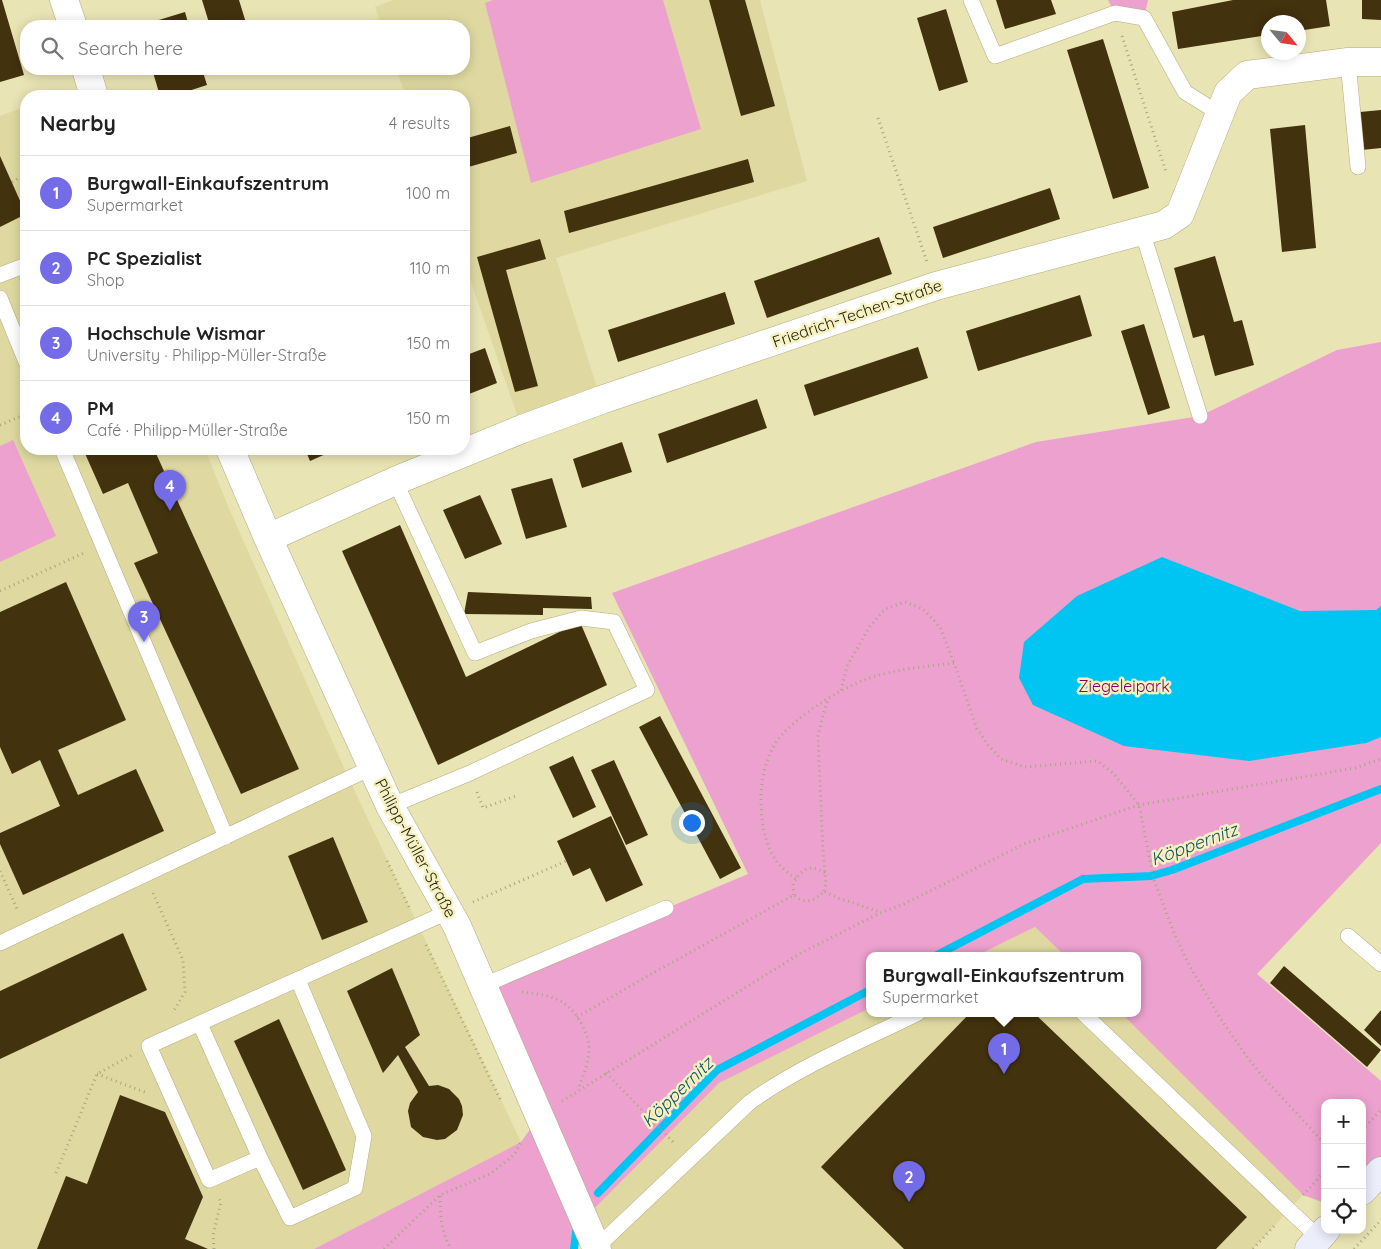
<!DOCTYPE html>
<meta charset="utf-8">
<style>
:root{--surface:#fff;--page:#f2f2f2;--text:#222;--muted:#767676;--line:#e0e0e0;--accent:#746be6}
body{margin:0;font-family:Quicksand,sans-serif;background:var(--page);color:var(--text)}
.controls{position:absolute;right:15px;bottom:15px;display:grid;overflow:hidden;border-radius:10px;box-shadow:0 2px 12px #0003}
.controls button{width:45px;height:45px;display:grid;place-items:center;padding:0;border:0;border-bottom:1px solid var(--line);background:var(--surface);color:var(--text);font:25px sans-serif}
.compass{position:absolute;left:1261px;top:15px;width:45px;height:45px;border-radius:50%;background:var(--surface);box-shadow:0 2px 12px #0003;rotate:119deg}
.you{position:absolute;left:691px;top:822px;width:18px;height:18px;margin:-12px;border:4px solid #fff;border-radius:50%;background:#1a73e8;box-shadow:0 0 0 8px #1a73e833}
.badge{display:grid;place-items:center;width:32px;height:32px;border-radius:50%;background:var(--accent);color:#fff;font-size:16px;font-weight:700}
.pin{position:absolute;translate:-50% -41px;filter:drop-shadow(0 1px 2px #0008)}
.pin::after{content:'';position:absolute;top:26px;width:18px;height:15px;background:inherit;clip-path:polygon(0 0,100% 0,50% 100%)}
.popup{position:absolute;left:866px;top:952px;width:275px;height:65px;box-sizing:border-box;display:grid;place-content:center;border-radius:10px;background:var(--surface);filter:drop-shadow(0 1px 4px #0005);font-size:16px;white-space:nowrap;color:var(--muted)}
.popup b{font-size:19px;color:var(--text)}
.popup::after{content:'';position:absolute;left:50%;top:100%;margin-left:-10px;border:10px solid transparent;border-top-color:var(--surface)}
.list{margin:0;padding:0;list-style:none}
h2{display:flex;justify-content:space-between;align-items:center;height:65px;margin:0;padding:0 20px;font-size:21px}
h2 small{font-size:16px;font-weight:400;color:var(--muted)}
.list li{display:grid;grid-template-columns:32px 1fr auto;gap:15px;align-items:center;box-sizing:border-box;height:75px;padding:0 20px;border-top:1px solid var(--line)}
.list b{display:block;font-size:19px;white-space:nowrap}
.list p{margin:0;font-size:16px;white-space:nowrap;color:var(--muted)}
.list em{font-size:16px;font-style:normal;color:var(--muted)}
.icon{flex:none;width:28px;height:28px;fill:none;stroke:currentColor;stroke-width:2;stroke-linecap:round;stroke-linejoin:round}
.map{position:relative;flex:none;width:1381px;height:1249px;overflow:hidden}
.search{position:absolute;background:var(--surface);box-shadow:0 2px 12px #0003;left:20px;top:20px;width:450px;height:55px;display:flex;align-items:center;gap:12px;box-sizing:border-box;padding:0 18px;border-radius:20px;color:var(--muted);font-size:19px}
.panel{position:absolute;background:var(--surface);box-shadow:0 2px 12px #0003;left:20px;top:90px;width:450px;height:365px;border-radius:20px}
.map>svg:first-child{display:block}
.built{fill:#dfd9a1}
.green{fill:#eda1cf}
.water{fill:#00c4f1}
.lines{fill:none;stroke-linecap:round;stroke-linejoin:round}
.stream{stroke:#00c4f1;stroke-width:8}
.building{fill:#43320e}
.lane-casing{stroke:#b1ac7d;stroke-width:16}
.street-casing{stroke:#b1ac7d;stroke-width:29}
.secondary-casing{stroke:#b1ac7d;stroke-width:29}
.path{stroke:#a9a57e;stroke-width:3;stroke-dasharray:1 4;stroke-linecap:butt}
.lane{stroke:#fff;stroke-width:15}
.street{stroke:#fff;stroke-width:28}
.secondary{stroke:#edeefb;stroke-width:28}
.labels{text-anchor:middle;dominant-baseline:central;stroke-width:5;stroke-linejoin:round;paint-order:stroke}
.street-label{font-size:16px;fill:#201e0b;stroke:#f6f1c0}
.park-label{font-size:16px;fill:#7e005f;stroke:#f6f1c0}
.water-label{font-size:18px;font-style:italic;fill:#145366;stroke:#f6f1c0}
</style>
<div class="map">
<svg width="1381" height="1249" viewBox="0 0 1381 1249">
<rect width="100%" height="100%" fill="#e9e4b3"/>
<!-- built -->
<path class="built" d="M 393,0 L 760,0 L 807,181 L 556,258 L 601,400 L 522,429 L 464,262 L 464,96 L 406,96 L 396,69 L 464,69 L 464,26 L 382,26 L 375,7 Z
M 26,106 L 26,449 L 205,449 L 228,506 L 349,779 L 521,1142 L 314,1249 L 0,1249 L 0,116 Z
M 1035,927 L 1064,955 L 978,955 Z
M 870,1008 L 870,1013 L 1121,1013 L 1303,1195 L 1253,1249 L 597,1249 L 584,1219 L 719,1083 Z"/>
<!-- green -->
<path class="green" d="M 493,0 L 663,0 L 701,129 L 531,183 L 485,3 Z
M 1108,0 L 1148,0 L 1144,18 L 1115,13 Z
M 1381,342 L 1381,843 L 1257,974 L 1381,1081 L 1381,1171 L 1362,1191 L 1362,1103 L 1325,1103 L 1325,1203 L 1303,1195 L 1121,1013 L 1138,1013 L 1138,955 L 1064,955 L 1035,927 L 978,955 L 870,955 L 870,1008 L 719,1083 L 584,1219 L 572,1249 L 314,1249 L 521,1142 L 539,1117 L 482,986 L 748,874 L 612,593 L 1036,442 L 1200,416 L 1337,350 Z
M 13,440 L 56,536 L 0,562 L 0,446 Z"/>
<!-- water -->
<path class="water" d="M 1162,557 L 1300,611 L 1376,610 L 1381,606 L 1381,737 L 1366,743 L 1249,761 L 1124,746 L 1033,705 L 1019,678 L 1024,642 L 1077,596 Z"/>
<g class="lines">
<!-- stream -->
<path class="stream" d="M 937,955 L 1083,879 L 1151,876 L 1172,870 L 1381,789
M 598,1193 L 717,1070 L 870,990
M 574,1249 L 577,1225"/>
</g>
<!-- building -->
<path class="building" d="M 0,0 L 2,0 L 24,75 L 0,82 Z
M 202,0 L 239,0 L 247,26 L 210,26 Z
M 709,0 L 745,0 L 775,106 L 741,116 Z
M 996,0 L 1051,0 L 1056,14 L 1005,29 Z
M 1233,0 L 1326,0 L 1330,26 L 1298,31 L 1298,22 L 1268,22 L 1268,35 L 1178,49 L 1172,12 Z
M 1362,0 L 1381,0 L 1381,20 L 1362,19 Z
M 946,9 L 968,82 L 939,91 L 917,18 Z
M 185,12 L 189,26 L 139,26 Z
M 1103,39 L 1149,188 L 1113,199 L 1067,50 Z
M 152,69 L 202,69 L 207,85 L 173,96 L 160,96 Z
M 1381,110 L 1381,148 L 1362,150 L 1360,112 Z
M 1305,125 L 1316,248 L 1282,252 L 1270,129 Z
M 510,126 L 517,153 L 465,168 L 464,139 Z
M 0,156 L 26,214 L 0,227 Z
M 748,159 L 754,182 L 569,233 L 564,211 Z
M 1050,188 L 1060,219 L 943,258 L 933,227 Z
M 879,237 L 892,274 L 767,318 L 754,281 Z
M 540,239 L 546,259 L 506,270 L 538,386 L 515,392 L 477,257 Z
M 1215,256 L 1234,322 L 1242,320 L 1254,365 L 1215,376 L 1204,335 L 1193,338 L 1174,268 Z
M 725,292 L 735,324 L 618,362 L 608,330 Z
M 1080,295 L 1092,336 L 978,371 L 966,331 Z
M 1144,324 L 1170,408 L 1148,415 L 1121,331 Z
M 918,347 L 928,378 L 814,416 L 804,385 Z
M 485,348 L 497,383 L 464,396 L 464,356 Z
M 757,399 L 767,428 L 667,463 L 658,434 Z
M 622,442 L 632,472 L 582,488 L 573,459 Z
M 83,449 L 154,449 L 299,769 L 241,794 L 134,563 L 158,553 L 128,483 L 103,494 Z
M 305,449 L 337,449 L 310,461 Z
M 552,478 L 567,527 L 526,539 L 511,489 Z
M 480,495 L 502,544 L 465,559 L 443,510 Z
M 400,525 L 466,677 L 580,622 L 607,685 L 438,765 L 342,551 Z
M 66,582 L 126,720 L 58,750 L 78,795 L 136,769 L 164,831 L 23,895 L 0,844 L 0,833 L 60,806 L 40,760 L 12,774 L 0,747 L 0,612 Z
M 468,592 L 591,597 L 592,609 L 543,608 L 543,615 L 464,614 Z
M 660,716 L 741,868 L 720,879 L 639,727 Z
M 573,756 L 596,807 L 573,818 L 549,767 Z
M 614,760 L 648,835 L 626,845 L 591,770 Z
M 611,816 L 643,885 L 606,902 L 590,868 L 573,876 L 557,841 Z
M 333,837 L 368,922 L 322,940 L 288,856 Z
M 123,933 L 147,990 L 0,1059 L 0,991 Z
M 1284,966 L 1381,1050 L 1367,1067 L 1270,983 Z
M 392,968 L 420,1035 L 405,1047 L 429,1086 L 438,1085 L 449,1089 L 459,1099 L 462,1106 L 463,1115 L 457,1130 L 445,1139 L 437,1140 L 423,1137 L 411,1127 L 408,1111 L 410,1103 L 418,1092 L 398,1055 L 383,1073 L 347,991 Z
M 1381,1010 L 1381,1046 L 1364,1030 Z
M 970,1013 L 1034,1013 L 1247,1217 L 1216,1249 L 904,1249 L 821,1167 Z
M 279,1019 L 346,1170 L 303,1190 L 234,1041 Z
M 120,1095 L 165,1112 L 203,1197 L 185,1239 L 208,1249 L 37,1249 L 66,1176 L 87,1184 Z"/>
<g class="lines">
<!-- lane casing -->
<g class="lane-casing">
<path id="lane" d="M 971,0 L 995,56 L 1115,13 L 1144,18 L 1185,92 L 1220,114
M 1348,62 L 1358,167
M 1142,231 L 1200,416
M 0,275 L 26,265
M 0,298 L 26,362
M 62,449 L 226,837
M 390,806 L 470,773 L 647,690 L 614,622 L 581,618 L 531,631 L 475,653 L 395,481
M 1348,936 L 1381,964
M 0,943 L 373,767
M 482,986 L 666,908
M 1083,1013 L 1289,1210 L 1319,1238
M 200,1024 L 260,1158 L 209,1180 L 149,1046 L 450,911
M 260,1158 L 290,1218 L 355,1188 L 364,1136 L 298,980
M 597,1247 L 750,1102 C 802,1065 862,1041 918,1013"/>
</g>
<!-- street casing -->
<g class="street-casing">
<path id="street" d="M 64,0 L 73,26
M 86,69 L 94,96
M 230,449 L 268,538 L 390,806 L 457,926 L 597,1249
M 268,538 L 395,481 L 522,429 L 601,400 L 936,286 L 1164,225 L 1180,214 L 1228,93 L 1247,75 L 1348,62 L 1381,62"/>
</g>
<!-- secondary casing -->
<g class="secondary-casing">
<path id="secondary" d="M 1362,1191 L 1381,1171
M 1309,1249 L 1326,1230"/>
</g>
<!-- path -->
<path class="path" d="M 1122,36 L 1166,172
M 878,118 L 927,262
M 12,182 L 26,174
M 0,425 L 26,414
M 0,591 L 84,553
M 841,690 L 847,666 L 870,626 L 885,609 L 905,602 L 923,609 L 940,627 L 954,663
M 477,792 L 483,808 L 516,796
M 387,861 L 409,907
M 0,871 L 18,911
M 796,878 C 773,866 765,843 762,818 C 759,794 762,765 775,744 C 789,721 839,689 864,680 C 893,669 924,667 954,663 L 977,729 L 988,745 L 1001,759 L 1025,767 L 1097,761 L 1113,773 L 1139,805 L 1154,880 L 1174,933 L 1188,963 L 1220,1018 L 1247,1057 L 1263,1077 L 1325,1144
M 824,891 L 826,883 L 823,852 L 818,736 L 822,718 L 828,699
M 153,893 L 183,960 L 185,992 L 173,1012
M 794,895 L 793,884 C 800,871 809,862 825,873
M 473,902 L 566,861
M 426,945 L 501,1101
M 522,992 C 536,994 552,995 564,1003 C 577,1012 590,1035 589,1051 C 588,1064 583,1077 578,1089
M 577,1017 L 653,973 L 794,895 C 805,906 816,900 824,891 L 838,898 L 880,912
M 606,1073 L 675,1144
M 97,1074 L 147,1093
M 562,1101 L 801,953 L 880,913 L 904,904 L 1024,844 L 1139,805 L 1355,768 L 1381,759
M 1362,1130 L 1381,1110
M 56,1173 L 97,1074 L 132,1055
M 1303,1195 L 1325,1171
M 440,1196 C 440,1215 441,1231 451,1249
M 214,1249 L 213,1235 L 221,1202 L 219,1198
M 384,1249 L 440,1195 L 490,1174 L 514,1155 L 521,1142
M 1253,1249 L 1275,1225
M 1354,1249 L 1381,1220"/>
<!-- lane -->
<use href="#lane" class="lane"/>
<!-- street -->
<use href="#street" class="street"/>
<!-- secondary -->
<use href="#secondary" class="secondary"/>
</g>
<g class="labels">
<!-- street labels -->
<g class="street-label">
<text transform="translate(857 313) rotate(-19)">Friedrich-Techen-Straße</text>
<text transform="translate(416 848) rotate(62)">Philipp-Müller-Straße</text>
</g>
<!-- park labels -->
<g class="park-label">
<text x="1124" y="686">Ziegeleipark</text>
</g>
<!-- water labels -->
<g class="water-label">
<text transform="translate(1194 844) rotate(-20)">Köppernitz</text>
<text transform="translate(677 1092) rotate(-44)">Köppernitz</text>
</g>
</g>
</svg>
<div class="controls">
<button>+</button>
<button>−</button>
<button><svg class="icon" aria-label="locate" viewBox="0 0 24 24"><circle cx="12" cy="12" r="6"/><path d="M12 2v4M12 18v4M2 12h4M18 12h4"/></svg></button>
</div>
<svg class="compass" viewBox="-18 -18 36 36"><path d="M0-13l5 13h-10z" fill="#e53935"/><path d="M0 13l5-13h-10z" fill="#767676"/></svg>
<div class="you"></div>
<div class="pin badge" style="left:1004px;top:1074px">1</div>
<div class="popup"><b>Burgwall-Einkaufszentrum</b>Supermarket</div>
<div class="pin badge" style="left:909px;top:1202px">2</div>
<div class="pin badge" style="left:144px;top:642px">3</div>
<div class="pin badge" style="left:170px;top:511px">4</div>
<div class="search"><svg class="icon" aria-label="search" viewBox="0 0 24 24"><circle cx="10" cy="10" r="6"/><path d="M15 15l6 6"/></svg>Search here</div>
<section class="panel">
<h2>Nearby<small>4 results</small></h2>
<ul class="list">
<li><span class="badge">1</span><div><b>Burgwall-Einkaufszentrum</b><p>Supermarket</p></div><em>100 m</em></li>
<li><span class="badge">2</span><div><b>PC Spezialist</b><p>Shop</p></div><em>110 m</em></li>
<li><span class="badge">3</span><div><b>Hochschule Wismar</b><p>University · Philipp-Müller-Straße</p></div><em>150 m</em></li>
<li><span class="badge">4</span><div><b>PM</b><p>Café · Philipp-Müller-Straße</p></div><em>150 m</em></li>
</ul>
</section>
</div>
